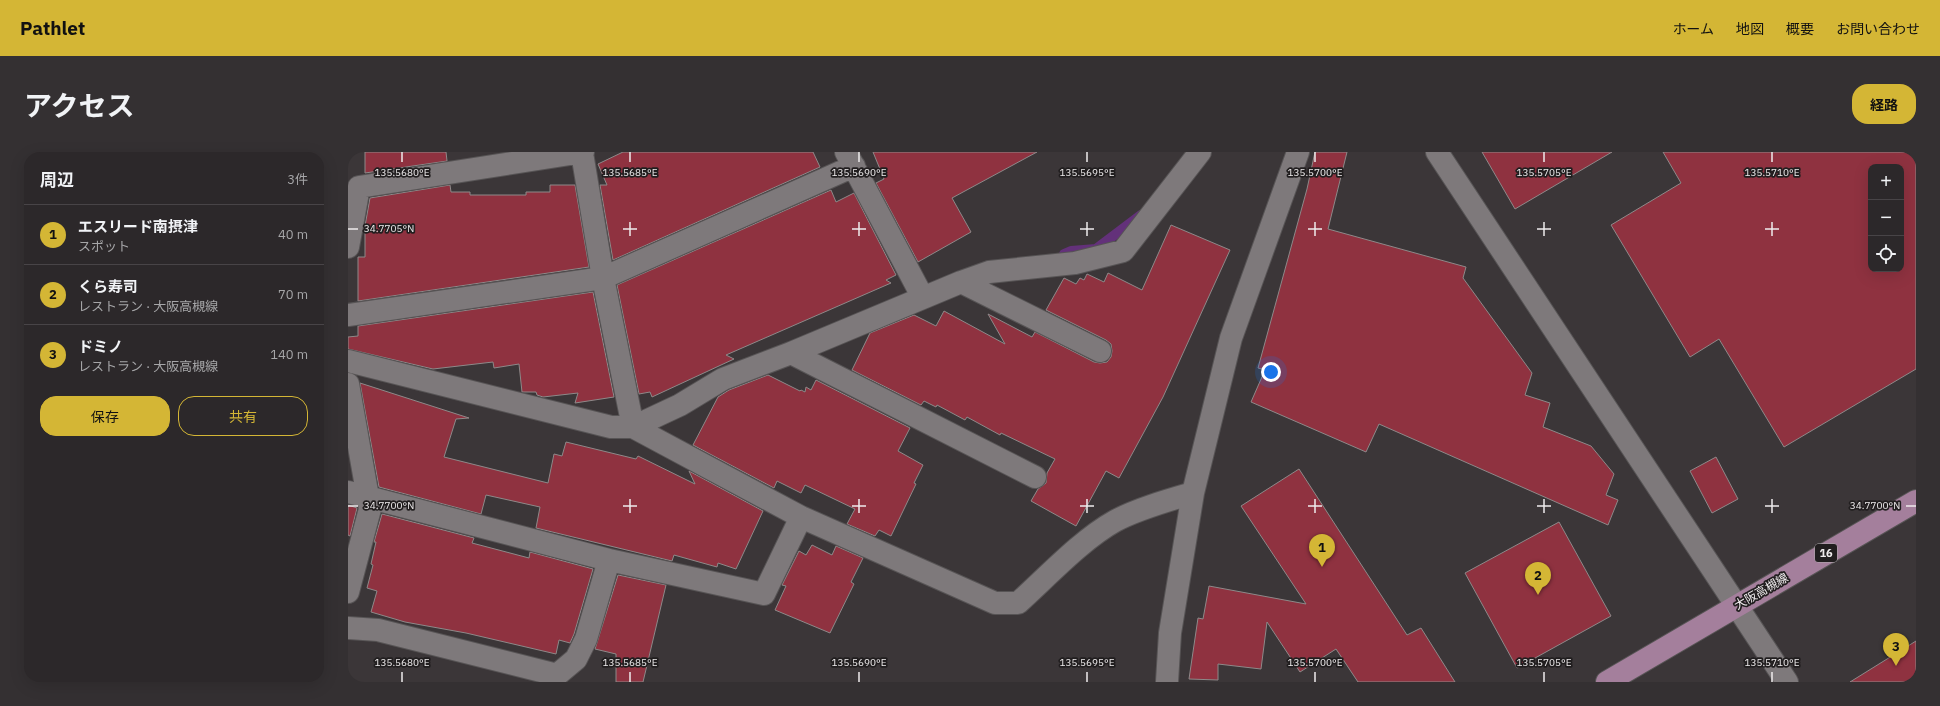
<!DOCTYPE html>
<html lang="ja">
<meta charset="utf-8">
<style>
:root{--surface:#2c282a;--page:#343032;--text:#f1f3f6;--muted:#a6a6a8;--line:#484447;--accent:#d4b635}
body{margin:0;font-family:"IBM Plex Sans","Noto Sans JP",sans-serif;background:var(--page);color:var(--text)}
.controls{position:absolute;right:12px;top:12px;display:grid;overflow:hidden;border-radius:8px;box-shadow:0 4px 16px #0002}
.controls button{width:36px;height:36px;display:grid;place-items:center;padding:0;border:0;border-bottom:1px solid var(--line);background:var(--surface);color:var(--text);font:20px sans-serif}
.you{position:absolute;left:923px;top:220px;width:14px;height:14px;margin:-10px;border:3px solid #fff;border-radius:50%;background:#1a73e8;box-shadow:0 0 0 6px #1a73e833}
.badge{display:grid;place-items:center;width:26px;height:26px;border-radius:50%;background:var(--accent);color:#111;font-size:13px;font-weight:700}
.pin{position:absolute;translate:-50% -33px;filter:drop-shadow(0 1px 2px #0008)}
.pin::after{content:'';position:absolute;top:21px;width:14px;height:12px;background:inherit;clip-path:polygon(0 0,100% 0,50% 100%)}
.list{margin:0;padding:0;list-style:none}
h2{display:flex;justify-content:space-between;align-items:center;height:52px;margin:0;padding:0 16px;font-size:17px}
h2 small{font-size:13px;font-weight:400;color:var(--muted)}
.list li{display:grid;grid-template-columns:26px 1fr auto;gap:12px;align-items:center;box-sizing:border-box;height:60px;padding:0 16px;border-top:1px solid var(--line)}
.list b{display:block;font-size:15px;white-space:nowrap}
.list p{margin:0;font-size:13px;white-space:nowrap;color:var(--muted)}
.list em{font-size:13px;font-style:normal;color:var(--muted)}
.actions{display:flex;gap:8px;padding:12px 16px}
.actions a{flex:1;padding:9px 0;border:1px solid var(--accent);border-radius:16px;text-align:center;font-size:14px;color:var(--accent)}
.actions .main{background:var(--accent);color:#111}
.icon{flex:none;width:22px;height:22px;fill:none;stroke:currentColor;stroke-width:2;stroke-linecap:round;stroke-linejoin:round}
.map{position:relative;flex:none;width:1568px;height:530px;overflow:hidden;border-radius:16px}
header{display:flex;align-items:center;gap:24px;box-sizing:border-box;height:56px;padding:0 20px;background:var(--accent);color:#111}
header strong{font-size:19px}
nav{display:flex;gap:22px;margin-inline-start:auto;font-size:14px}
.intro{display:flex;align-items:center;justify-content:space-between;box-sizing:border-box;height:96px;padding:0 24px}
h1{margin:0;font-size:28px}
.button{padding:10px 18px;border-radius:16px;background:var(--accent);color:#111;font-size:14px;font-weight:700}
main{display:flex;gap:24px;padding:0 24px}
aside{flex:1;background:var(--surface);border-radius:16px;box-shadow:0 4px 16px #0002}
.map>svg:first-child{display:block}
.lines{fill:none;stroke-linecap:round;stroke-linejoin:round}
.stream{stroke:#63317a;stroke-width:10}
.building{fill:#8f3240;stroke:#8e8989;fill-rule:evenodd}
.minor-casing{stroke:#575455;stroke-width:24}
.tertiary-casing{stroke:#575455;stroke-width:24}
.primary-casing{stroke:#575455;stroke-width:24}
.minor{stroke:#7e797b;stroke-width:22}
.tertiary{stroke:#7e797b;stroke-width:22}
.primary{stroke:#a47f9c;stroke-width:22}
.ticks{fill:none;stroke:#efeced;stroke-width:1.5}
.labels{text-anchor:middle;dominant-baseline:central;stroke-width:3.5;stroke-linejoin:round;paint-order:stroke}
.shield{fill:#211e1f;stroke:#b1aeaf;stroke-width:1}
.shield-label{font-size:11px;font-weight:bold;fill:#efeced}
.street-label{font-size:12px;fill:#efeced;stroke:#211e1f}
.ticks-label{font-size:10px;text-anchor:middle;fill:#efeced;stroke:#211e1f;stroke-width:3.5;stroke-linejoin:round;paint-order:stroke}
</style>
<header>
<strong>Pathlet</strong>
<nav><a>ホーム</a><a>地図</a><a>概要</a><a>お問い合わせ</a></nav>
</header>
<div class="intro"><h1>アクセス</h1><a class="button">経路</a></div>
<main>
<aside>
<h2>周辺<small>3件</small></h2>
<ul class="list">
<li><span class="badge">1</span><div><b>エスリード南摂津</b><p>スポット</p></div><em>40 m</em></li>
<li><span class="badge">2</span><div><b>くら寿司</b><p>レストラン · 大阪高槻線</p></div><em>70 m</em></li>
<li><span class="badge">3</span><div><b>ドミノ</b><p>レストラン · 大阪高槻線</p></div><em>140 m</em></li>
</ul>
<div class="actions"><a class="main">保存</a><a>共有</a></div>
</aside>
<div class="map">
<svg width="1568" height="530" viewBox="0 0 1568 530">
<rect width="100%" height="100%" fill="#3b3638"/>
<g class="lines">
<!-- stream -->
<path class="stream" d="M 716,102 L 723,99 L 748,97 L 793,63"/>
</g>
<!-- building -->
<path class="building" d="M 17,0 L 98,0 L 99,9 L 17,21 Z
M 275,0 L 465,0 L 472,15 L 265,108 L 252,33 L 259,33 L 250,12 Z
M 525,0 L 689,0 L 604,46 L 623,80 L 570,110 L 528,31 L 536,27 Z
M 967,0 L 999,0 L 980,77 L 1118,115 L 1115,126 L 1184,221 L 1177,243 L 1202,251 L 1195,275 L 1243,294 L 1266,322 L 1258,343 L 1270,348 L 1260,373 L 1031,272 L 1018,300 L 903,250 L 917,218 L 910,216 L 959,37 Z
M 1134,0 L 1264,0 L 1167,57 Z
M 1315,0 L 1568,0 L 1568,217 L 1436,295 L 1371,187 L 1342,205 L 1263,73 L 1333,31 ZM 1523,15 L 1553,15 L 1553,117 L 1523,117 Z
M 102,33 L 103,40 L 122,40 L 122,43 L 178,43 L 178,40 L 202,40 L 202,33 L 227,33 L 241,115 L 10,149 L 10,105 L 17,105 L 17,74 L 22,46 Z
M 483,38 L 488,50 L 506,41 L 548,123 L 538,128 L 543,131 L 378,203 L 386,207 L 304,245 L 302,240 L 291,242 L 269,133 Z
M 823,73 L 882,98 L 815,245 L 771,326 L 758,319 L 728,374 L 683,349 L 690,337 L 698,331 L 699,321 L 707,307 L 653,281 L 652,283 L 619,265 L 617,268 L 589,253 L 588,255 L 576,249 L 573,253 L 504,218 L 522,181 L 566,163 L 588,174 L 596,159 L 657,192 L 640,162 L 684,185 L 687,180 L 746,210 L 752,211 L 759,210 L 763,205 L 764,199 L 763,192 L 758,188 L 698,158 L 716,126 L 728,132 L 732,126 L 736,128 L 739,122 L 756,130 L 760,121 L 794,138 Z
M 245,140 L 266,245 L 227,251 L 230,241 L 195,245 L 189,243 L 188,240 L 174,240 L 171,212 L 146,216 L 145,210 L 85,217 L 0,197 L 0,185 L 10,184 L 10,174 Z
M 420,223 L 452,239 L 453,238 L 457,240 L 458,235 L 463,238 L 468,228 L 562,276 L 550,299 L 575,313 L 566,331 L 568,332 L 543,384 L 531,378 L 527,384 L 499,372 L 507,357 L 457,333 L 453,341 L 429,329 L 426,336 L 345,293 L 370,245 L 381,238 Z
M 12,231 L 121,266 L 108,267 L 96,305 L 200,331 L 206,302 L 214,304 L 218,290 L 288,307 L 290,304 L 347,332 L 341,319 L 415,359 L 388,417 L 370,411 L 369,415 L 326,403 L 324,409 L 188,376 L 192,355 L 138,343 L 133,362 L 31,335 Z
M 1368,305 L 1390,347 L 1364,361 L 1342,319 Z
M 951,317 L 1059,483 L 1073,476 L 1107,530 L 1010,530 L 988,497 L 952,520 L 919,470 L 913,517 L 870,512 L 870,528 L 841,527 L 850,466 L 855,467 L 861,434 L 958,452 L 893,354 Z
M 0,353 L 9,356 L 2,384 L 0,383 Z
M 34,362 L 126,386 L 124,391 L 181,406 L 182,400 L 245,417 L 226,482 L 222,491 L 211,488 L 208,502 L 118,481 L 57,470 L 23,460 L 29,439 L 19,436 L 25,413 L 23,412 L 28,390 L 26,390 Z
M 1211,370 L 1263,464 L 1169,516 L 1117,421 Z
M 464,393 L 484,403 L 488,394 L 515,406 L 503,430 L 506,432 L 482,481 L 427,458 L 438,434 L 434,433 L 451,399 L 458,403 Z
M 270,423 L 318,433 L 295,530 L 268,530 L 268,502 L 247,497 Z
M 1568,489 L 1568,530 L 1502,530 Z"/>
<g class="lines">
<!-- minor casing -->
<g class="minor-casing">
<path id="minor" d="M 498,0 L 575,146
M 234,1 L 255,126 L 285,275 L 453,365 L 647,451 L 670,451 C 699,425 733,388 767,369 C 789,357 821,348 845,341
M 0,95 L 11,35 L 235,0
M 613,130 L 752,199
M 0,163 L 255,126 L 506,14
M 443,201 L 687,325
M 0,209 L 263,275 L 285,275 L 332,253 L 375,227 L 443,201 L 613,130 L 641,120 L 727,111 L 775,99 L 852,0
M 0,232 L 22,357 L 0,440
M 0,340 L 261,408 L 416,442 L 453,365
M 0,476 L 30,478 L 209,523 L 228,507 L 238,487 L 261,408
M 819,530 L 822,481 L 845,341 L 883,186 L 950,0"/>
</g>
<!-- tertiary casing -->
<g class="tertiary-casing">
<path id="tertiary" d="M 1089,0 L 1439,530"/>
</g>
<!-- primary casing -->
<g class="primary-casing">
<path id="primary" d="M 1259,530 L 1568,349"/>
</g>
<!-- minor -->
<use href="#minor" class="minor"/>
<!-- tertiary -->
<use href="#tertiary" class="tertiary"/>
<!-- primary -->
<use href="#primary" class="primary"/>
</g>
<!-- ticks -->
<path class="ticks" d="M 54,0 L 54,10M 282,0 L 282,10M 511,0 L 511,10M 739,0 L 739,10M 967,0 L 967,10M 1196,0 L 1196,10M 1424,0 L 1424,10M 282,70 L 282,84M 511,70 L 511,84M 739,70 L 739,84M 967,70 L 967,84M 1196,70 L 1196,84M 1424,70 L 1424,84M 0,77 L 10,77M 275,77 L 289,77M 504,77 L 518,77M 732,77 L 746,77M 960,77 L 974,77M 1189,77 L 1203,77M 1417,77 L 1431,77M 282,347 L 282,361M 511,347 L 511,361M 739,347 L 739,361M 967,347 L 967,361M 1196,347 L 1196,361M 1424,347 L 1424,361M 0,354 L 10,354M 275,354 L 289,354M 504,354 L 518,354M 732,354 L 746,354M 960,354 L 974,354M 1189,354 L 1203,354M 1417,354 L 1431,354M 1558,354 L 1568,354M 54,520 L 54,530M 282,520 L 282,530M 511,520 L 511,530M 739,520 L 739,530M 967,520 L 967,530M 1196,520 L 1196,530M 1424,520 L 1424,530"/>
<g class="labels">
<!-- shield labels -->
<rect class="shield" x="1467" y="392" width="22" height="18" rx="3"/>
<g class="shield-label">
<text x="1478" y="401">16</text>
</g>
<!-- street labels -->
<g class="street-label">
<text transform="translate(1413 439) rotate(-30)">大阪高槻線</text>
</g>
</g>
<g class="ticks-label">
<text x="54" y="24">135.5680°E</text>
<text x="282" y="24">135.5685°E</text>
<text x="511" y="24">135.5690°E</text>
<text x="739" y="24">135.5695°E</text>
<text x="967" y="24">135.5700°E</text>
<text x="1196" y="24">135.5705°E</text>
<text x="1424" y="24">135.5710°E</text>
<text x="41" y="80">34.7705°N</text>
<text x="41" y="357">34.7700°N</text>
<text x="1527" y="357">34.7700°N</text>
<text x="54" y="514">135.5680°E</text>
<text x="282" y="514">135.5685°E</text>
<text x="511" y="514">135.5690°E</text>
<text x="739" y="514">135.5695°E</text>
<text x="967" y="514">135.5700°E</text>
<text x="1196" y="514">135.5705°E</text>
<text x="1424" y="514">135.5710°E</text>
</g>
</svg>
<div class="controls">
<button>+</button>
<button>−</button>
<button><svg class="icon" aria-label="locate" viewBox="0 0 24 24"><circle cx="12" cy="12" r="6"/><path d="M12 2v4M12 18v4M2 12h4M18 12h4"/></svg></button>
</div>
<div class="you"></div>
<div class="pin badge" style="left:974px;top:415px">1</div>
<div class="pin badge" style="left:1190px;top:443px">2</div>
<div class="pin badge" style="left:1548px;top:514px">3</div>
</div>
</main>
